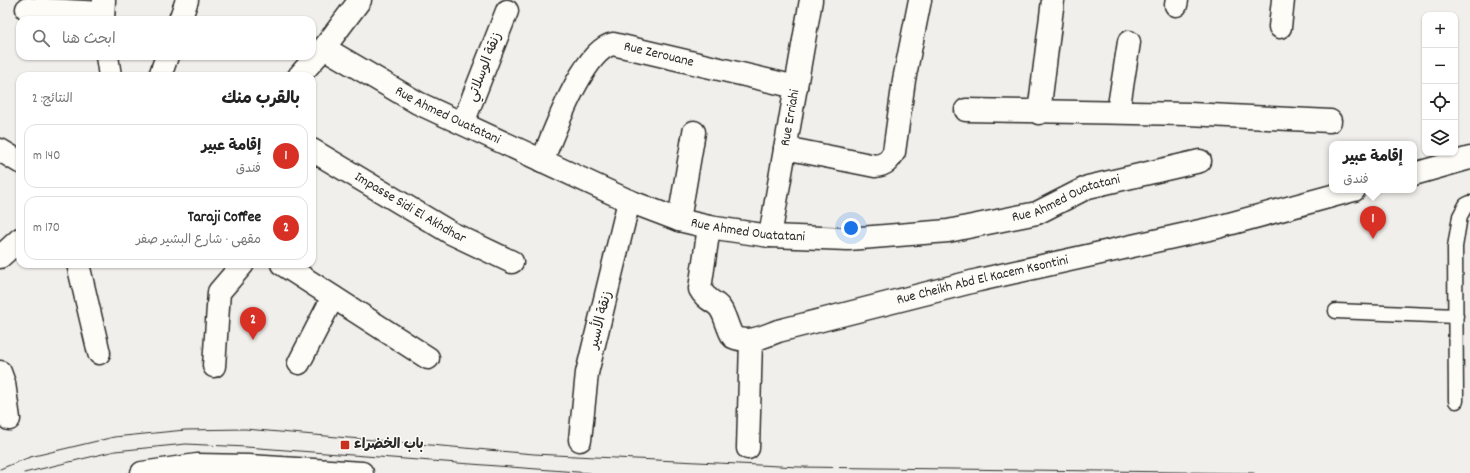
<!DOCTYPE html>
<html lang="ar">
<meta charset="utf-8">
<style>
:root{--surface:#fff;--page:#f6f6f6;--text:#222;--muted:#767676;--line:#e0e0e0;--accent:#d93025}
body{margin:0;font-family:Dekko,"Playpen Sans Arabic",sans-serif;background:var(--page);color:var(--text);direction:rtl}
.controls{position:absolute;right:12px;top:12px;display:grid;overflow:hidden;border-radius:8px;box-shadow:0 1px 3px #0004}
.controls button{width:36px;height:36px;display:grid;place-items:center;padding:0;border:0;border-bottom:1px solid var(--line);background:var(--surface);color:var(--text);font:20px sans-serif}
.you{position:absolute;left:851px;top:228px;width:14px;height:14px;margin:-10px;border:3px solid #fff;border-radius:50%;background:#1a73e8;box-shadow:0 0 0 6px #1a73e833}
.badge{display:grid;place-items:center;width:26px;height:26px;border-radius:50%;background:var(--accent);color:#fff;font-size:13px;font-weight:700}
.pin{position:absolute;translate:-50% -33px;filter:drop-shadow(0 1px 2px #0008)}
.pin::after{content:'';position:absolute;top:21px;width:14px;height:12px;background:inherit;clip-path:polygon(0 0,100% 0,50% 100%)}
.popup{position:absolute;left:1329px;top:141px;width:88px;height:52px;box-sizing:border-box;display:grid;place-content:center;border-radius:8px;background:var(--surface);filter:drop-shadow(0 1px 3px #0005);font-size:13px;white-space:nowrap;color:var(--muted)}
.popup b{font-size:15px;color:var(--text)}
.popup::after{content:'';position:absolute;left:50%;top:100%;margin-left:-8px;border:8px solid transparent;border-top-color:var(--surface)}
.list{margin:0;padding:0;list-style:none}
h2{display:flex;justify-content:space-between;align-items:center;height:52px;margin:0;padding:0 16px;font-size:17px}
h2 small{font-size:13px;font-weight:400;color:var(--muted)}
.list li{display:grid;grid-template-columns:26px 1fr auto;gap:12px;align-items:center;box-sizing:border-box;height:64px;margin:0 8px 8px;padding:0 8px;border:1px solid var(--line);border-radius:12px}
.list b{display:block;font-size:15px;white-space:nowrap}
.list p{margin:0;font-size:13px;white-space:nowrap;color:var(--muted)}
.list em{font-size:13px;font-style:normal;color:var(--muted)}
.icon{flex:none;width:22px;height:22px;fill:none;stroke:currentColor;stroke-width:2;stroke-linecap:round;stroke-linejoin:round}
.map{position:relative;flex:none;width:1470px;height:473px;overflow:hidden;direction:ltr}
.search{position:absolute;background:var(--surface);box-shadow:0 1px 3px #0004;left:16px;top:16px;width:300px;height:44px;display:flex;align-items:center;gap:10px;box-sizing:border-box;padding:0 14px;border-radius:12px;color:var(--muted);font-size:15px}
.panel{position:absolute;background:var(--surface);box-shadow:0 1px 3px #0004;left:16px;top:72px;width:300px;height:196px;border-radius:12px;direction:rtl}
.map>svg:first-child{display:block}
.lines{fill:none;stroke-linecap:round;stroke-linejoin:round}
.service-casing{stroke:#2b2b2b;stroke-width:17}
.pedestrian-casing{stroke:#2b2b2b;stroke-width:25}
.minor-casing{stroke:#2b2b2b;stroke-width:25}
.tertiary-casing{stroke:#2b2b2b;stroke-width:25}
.service{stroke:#fdfcf7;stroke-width:14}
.pedestrian{stroke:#fdfcf7;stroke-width:22}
.minor{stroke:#fdfcf7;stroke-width:22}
.tertiary{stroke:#fdfcf7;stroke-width:22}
.tram{stroke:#2b2b2b;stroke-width:1}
.poi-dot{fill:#c8321e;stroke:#fdfcf7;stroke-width:1.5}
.labels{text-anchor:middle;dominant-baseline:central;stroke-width:3;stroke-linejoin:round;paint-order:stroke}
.street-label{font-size:14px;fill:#2b2b2b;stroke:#fdfcf7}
.poi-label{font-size:14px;font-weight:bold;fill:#2b2b2b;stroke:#fdfcf7;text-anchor:start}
</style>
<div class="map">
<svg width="1470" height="473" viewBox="0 0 1470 473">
<rect width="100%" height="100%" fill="#f0efeb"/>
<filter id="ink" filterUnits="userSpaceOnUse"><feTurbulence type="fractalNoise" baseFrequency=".025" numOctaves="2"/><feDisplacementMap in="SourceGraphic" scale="8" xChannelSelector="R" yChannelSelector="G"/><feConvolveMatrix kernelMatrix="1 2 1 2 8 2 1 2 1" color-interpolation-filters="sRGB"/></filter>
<g filter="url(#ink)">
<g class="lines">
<!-- service casing -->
<g class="service-casing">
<path id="service" d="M 1336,311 L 1456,316
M 1456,401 L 1455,247 L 1460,216 L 1466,205 L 1470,203"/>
</g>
<!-- pedestrian casing -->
<g class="pedestrian-casing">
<path id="pedestrian" d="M 27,9 L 103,13
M 1280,27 L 1283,0
M 1118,112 L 1129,42
M 463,123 L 507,11
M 0,150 L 20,162
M 679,220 L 694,132
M 299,363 L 333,297
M 214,366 L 219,292 L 243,264
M 0,372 L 4,383 L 9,419
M 580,440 L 587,373 L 629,201"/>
</g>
<!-- minor casing -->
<g class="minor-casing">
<g id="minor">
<path d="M 1176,5 L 1177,0"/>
<path d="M 103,20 L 104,0"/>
<path d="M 180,20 L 187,0"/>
<path id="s1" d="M 324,48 L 418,103 L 629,201 L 679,220 L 709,227 L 770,236 L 848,239 L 948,231 L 1037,213 L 1088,187 L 1200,161"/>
<path d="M 107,56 L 110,76"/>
<path d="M 160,76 L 167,56"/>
<path d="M 299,76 L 324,48 L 360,0"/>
<path d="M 966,110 L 1189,114 L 1330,121"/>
<path d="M 1039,113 L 1053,0"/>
<path d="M 785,148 L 875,166 C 885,165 889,161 894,152 L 904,80 L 920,0"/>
<path id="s2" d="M 312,150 L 451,233 L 512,262"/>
<path id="s3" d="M 542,161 C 554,133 583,50 613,44 L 796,87"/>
<path d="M 1414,174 L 1470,158"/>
<path id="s4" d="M 709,227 L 700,289 C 707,302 714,300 720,308 C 726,316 727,328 733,337 C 749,344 762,337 778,331 L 979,280 L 1218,227 L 1354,190"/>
<path id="s5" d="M 770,236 L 811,0"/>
<path d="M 0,257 L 20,239"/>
<path d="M 78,264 L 99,353"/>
<path d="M 282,264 L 428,358"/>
<path d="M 748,448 L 751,341"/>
</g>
</g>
<!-- tertiary casing -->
<g class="tertiary-casing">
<path id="tertiary" d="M 142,473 L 197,465 L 248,466 L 362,473"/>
</g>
<!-- service -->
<use href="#service" class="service"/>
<!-- pedestrian -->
<use href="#pedestrian" class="pedestrian"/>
<!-- minor -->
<use href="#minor" class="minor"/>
<!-- tertiary -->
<use href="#tertiary" class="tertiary"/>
<!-- tram -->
<path class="tram" d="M 0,469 L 30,457 L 114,437 L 185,430 L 245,429 L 534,454 L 799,467 L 1254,473
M 24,473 L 115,451 L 186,444 L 246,447 L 590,473"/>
</g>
</g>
<!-- markers -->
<rect class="poi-dot" x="340" y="440" width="10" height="10" rx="2"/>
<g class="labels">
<!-- street labels -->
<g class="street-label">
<text stroke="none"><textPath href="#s3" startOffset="187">Rue Zerouane</textPath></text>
<text transform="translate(485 67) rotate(-69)">زنقة الوسلاتي</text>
<text stroke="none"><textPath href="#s1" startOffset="141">Rue Ahmed Ouatatani</textPath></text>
<text stroke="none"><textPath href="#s5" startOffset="120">Rue Erriahi</textPath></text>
<text stroke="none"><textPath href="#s1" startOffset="789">Rue Ahmed Ouatatani</textPath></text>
<text stroke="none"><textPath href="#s2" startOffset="114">Impasse Sidi El Akhdhar</textPath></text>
<text stroke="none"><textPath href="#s1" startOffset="465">Rue Ahmed Ouatatani</textPath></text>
<text stroke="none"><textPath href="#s4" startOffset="380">Rue Cheikh Abd El Kacem Ksontini</textPath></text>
<text transform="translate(601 320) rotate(-76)">زنقة الأسير</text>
</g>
<!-- poi labels -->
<g class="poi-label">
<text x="354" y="445">باب الخضراء</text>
</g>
</g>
</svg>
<div class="controls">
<button>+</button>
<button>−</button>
<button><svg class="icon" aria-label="locate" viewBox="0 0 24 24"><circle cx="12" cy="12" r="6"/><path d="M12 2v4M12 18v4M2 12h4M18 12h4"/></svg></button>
<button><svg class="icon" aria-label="layers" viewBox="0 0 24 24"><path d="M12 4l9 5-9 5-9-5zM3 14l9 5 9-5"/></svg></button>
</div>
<div class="you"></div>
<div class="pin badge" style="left:1373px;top:239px">1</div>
<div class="popup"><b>إقامة عبير</b>فندق</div>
<div class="pin badge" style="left:253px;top:340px">2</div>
<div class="search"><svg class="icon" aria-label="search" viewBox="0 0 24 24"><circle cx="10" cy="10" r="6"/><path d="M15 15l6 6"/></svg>ابحث هنا</div>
<section class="panel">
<h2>بالقرب منك<small>النتائج: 2</small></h2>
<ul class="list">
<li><span class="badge">1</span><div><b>إقامة عبير</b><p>فندق</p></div><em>140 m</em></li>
<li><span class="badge">2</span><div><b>Taraji Coffee</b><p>مقهى · شارع البشير صفر</p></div><em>170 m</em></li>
</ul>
</section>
</div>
